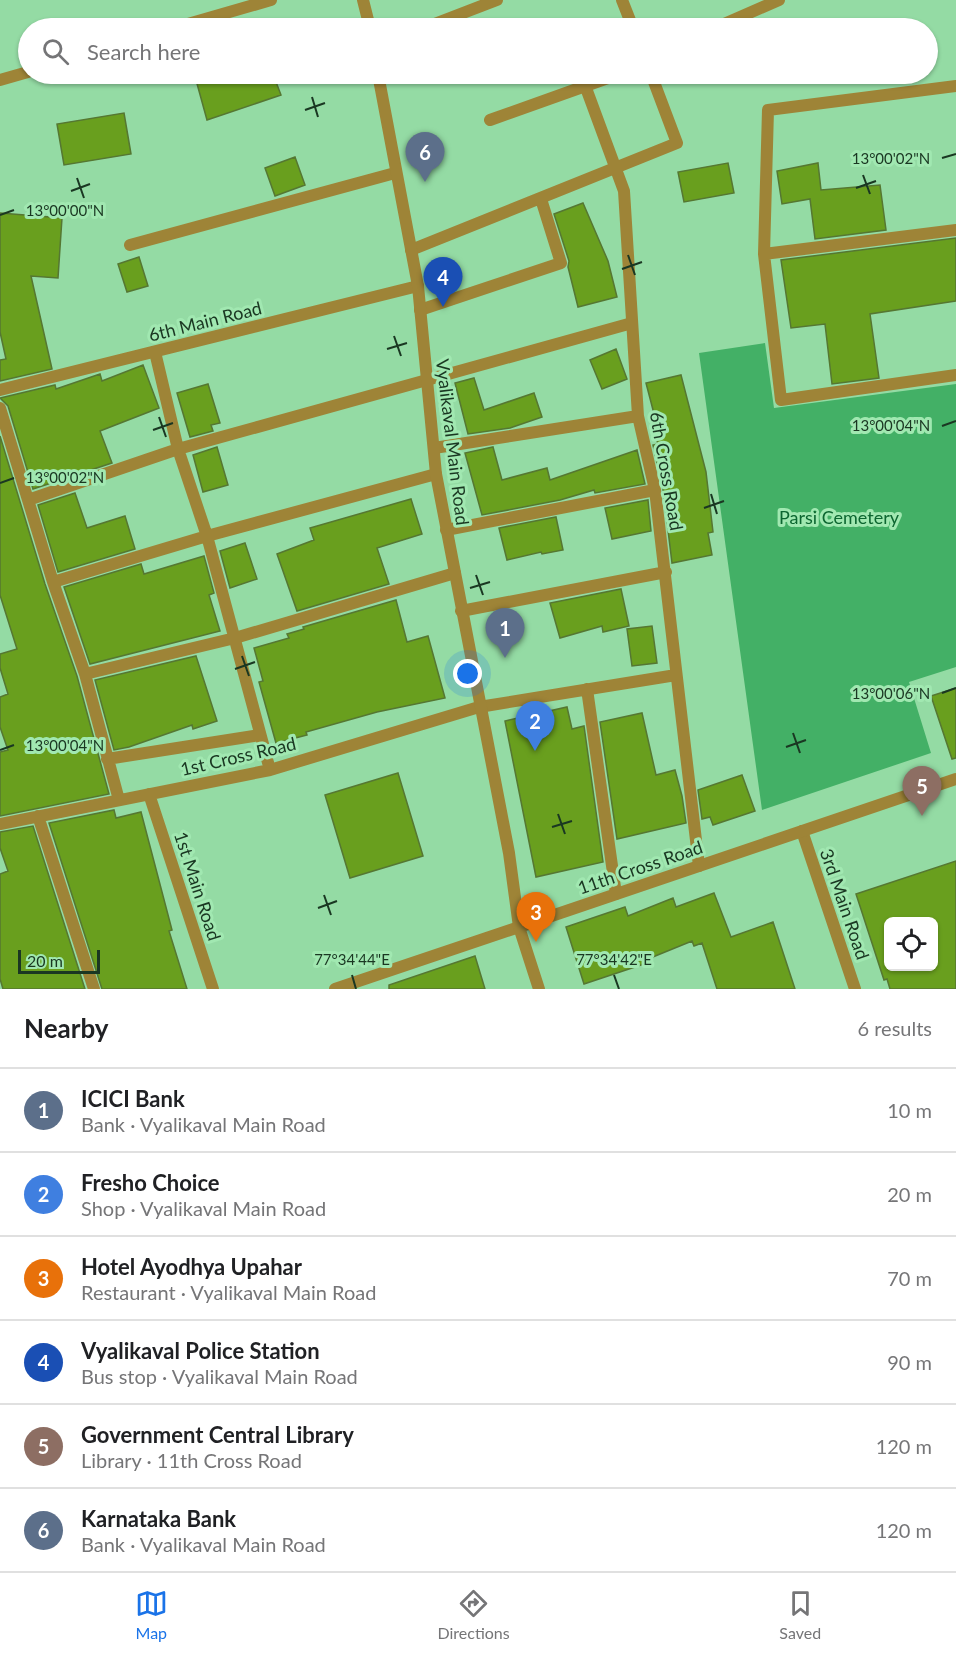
<!DOCTYPE html>
<meta charset="utf-8">
<style>
:root{--surface:#fff;--page:#f6f6f6;--text:#202124;--muted:#757577;--line:#e0e0e0;--accent:#1a73e8}
body{margin:0;font-family:Lato,sans-serif;background:var(--page);color:var(--text)}
.controls{position:absolute;right:18px;bottom:18px;display:grid;overflow:hidden;border-radius:9px;box-shadow:0 2px 4px #0004}
.controls button{width:54px;height:54px;display:grid;place-items:center;padding:0;border:0;border-bottom:2px solid var(--line);background:var(--surface);color:var(--text);font:30px sans-serif}
.scale{position:absolute;left:18px;bottom:15px;width:82px;box-sizing:border-box;padding-left:6px;border:3px solid #1a3722;border-top:0;font-size:16px;line-height:21px;white-space:nowrap;color:#1a3722;-webkit-text-stroke:4px #a1e8b1;paint-order:stroke}
.you{position:absolute;left:468px;top:674px;width:21px;height:21px;margin:-15px;border:4px solid #fff;border-radius:50%;background:#1a73e8;box-shadow:0 0 0 9px #1a73e833}
.badge{display:grid;place-items:center;width:39px;height:39px;border-radius:50%;background:var(--accent);color:#fff;font-size:20px;font-weight:700}
.pin{position:absolute;translate:-50% -50px;filter:drop-shadow(0 2px 3px #0008)}
.pin::after{content:'';position:absolute;top:32px;width:21px;height:18px;background:inherit;clip-path:polygon(0 0,100% 0,50% 100%)}
.list{margin:0;padding:0;list-style:none}
h2{display:flex;justify-content:space-between;align-items:center;height:78px;margin:0;padding:0 24px;font-size:26px}
h2 small{font-size:20px;font-weight:400;color:var(--muted)}
.list li{display:grid;grid-template-columns:39px 1fr auto;gap:18px;align-items:center;box-sizing:border-box;height:84px;padding:0 24px;border-top:2px solid var(--line)}
.list b{display:block;font-size:22px;white-space:nowrap}
.list p{margin:0;font-size:20px;white-space:nowrap;color:var(--muted)}
.list em{font-size:20px;font-style:normal;color:var(--muted)}
.icon{flex:none;width:33px;height:33px;fill:none;stroke:currentColor;stroke-width:2;stroke-linecap:round;stroke-linejoin:round}
.map{position:relative;flex:none;width:956px;height:989px;overflow:hidden}
.search{position:absolute;background:var(--surface);box-shadow:0 2px 4px #0004;left:18px;right:18px;top:18px;height:66px;display:flex;align-items:center;gap:15px;box-sizing:border-box;padding:0 21px;border-radius:33px;color:var(--muted);font-size:22px}
.sheet{height:582px;background:var(--surface)}
nav{display:flex;justify-content:space-around;align-items:center;box-sizing:border-box;height:84px;border-top:2px solid var(--line);background:var(--surface);font-size:16px;color:var(--muted)}
nav a{display:grid;justify-items:center;gap:3px}
nav .on{color:var(--accent)}
.map>svg:first-child{display:block}
.green{fill:#43b066}
.building{fill:#699f1e;stroke:#557732;stroke-width:1.5;fill-rule:evenodd}
.lines{fill:none;stroke-linecap:round;stroke-linejoin:round}
.minor{stroke:#9e8437;stroke-width:12}
.tertiary{stroke:#9e8437;stroke-width:12}
.ticks{fill:none;stroke:#1a3722;stroke-width:2}
.labels{text-anchor:middle;dominant-baseline:central;stroke-width:6;stroke-linejoin:round;paint-order:stroke}
.street-label{font-size:18px;fill:#1a3722;stroke:#a1e8b1}
.park-label{font-size:18px;fill:#0c6630;stroke:#a1e8b1}
.ticks-label{font-size:15px;text-anchor:middle;fill:#1a3722;stroke:#a1e8b1;stroke-width:6;stroke-linejoin:round;paint-order:stroke}
</style>
<div class="map">
<svg width="956" height="989" viewBox="0 0 956 989">
<rect width="100%" height="100%" fill="#94dba4"/>
<!-- green -->
<path class="green" d="M 765,343 L 774,408 L 956,384 L 956,667 L 909,682 L 931,753 L 762,810 L 699,353 Z"/>
<!-- building -->
<path class="building" d="M 220,74 L 273,74 L 281,95 L 207,120 L 196,80 Z
M 124,113 L 131,154 L 64,165 L 57,124 Z
M 295,157 L 305,185 L 275,196 L 265,168 Z
M 728,163 L 734,193 L 684,202 L 678,172 Z
M 818,163 L 821,190 L 880,185 L 886,230 L 815,239 L 810,199 L 782,204 L 777,171 Z
M 583,203 L 608,261 L 617,297 L 578,307 L 568,267 L 569,261 L 554,214 Z
M 0,213 L 62,218 L 58,278 L 31,276 L 52,369 L 0,381 L 0,360 L 6,359 L 0,332 Z
M 956,238 L 956,301 L 870,314 L 879,378 L 832,384 L 825,324 L 791,328 L 781,260 Z
M 139,257 L 148,286 L 127,292 L 118,264 Z
M 616,349 L 627,379 L 602,389 L 590,360 Z
M 143,365 L 159,408 L 100,431 L 112,463 L 33,489 L 8,406 L 0,398 L 55,385 L 56,389 L 100,374 L 102,381 Z
M 681,375 L 706,472 L 713,532 L 708,533 L 712,555 L 672,563 L 663,489 L 653,445 L 658,444 L 655,434 L 659,433 L 646,383 Z
M 474,378 L 484,410 L 534,393 L 542,417 L 510,428 L 468,434 L 455,383 Z
M 208,384 L 220,423 L 211,425 L 213,431 L 190,437 L 177,393 Z
M 0,436 L 45,584 L 77,676 L 109,794 L 0,816 L 0,752 L 8,750 L 0,727 L 0,697 L 8,694 L 0,668 L 0,654 L 17,649 L 0,595 Z
M 217,447 L 228,485 L 203,492 L 193,455 Z
M 493,447 L 502,480 L 547,468 L 550,480 L 637,450 L 645,484 L 595,493 L 594,490 L 560,500 L 482,515 L 465,453 Z
M 75,493 L 87,528 L 125,516 L 135,549 L 58,572 L 38,505 Z
M 411,499 L 422,534 L 377,548 L 389,584 L 297,611 L 277,554 L 314,540 L 310,528 Z
M 648,500 L 651,531 L 612,539 L 605,508 Z
M 556,517 L 563,550 L 542,554 L 541,552 L 507,560 L 499,528 Z
M 245,543 L 257,579 L 230,588 L 220,551 Z
M 204,556 L 214,593 L 209,595 L 220,631 L 90,664 L 64,587 L 141,564 L 144,574 Z
M 621,589 L 629,626 L 603,632 L 602,626 L 560,638 L 550,603 Z
M 396,600 L 407,642 L 428,636 L 445,698 L 377,712 L 306,732 L 307,735 L 276,743 L 259,682 L 263,681 L 254,648 L 289,638 L 287,634 L 304,629 L 303,627 Z
M 652,626 L 657,663 L 632,666 L 627,629 Z
M 196,656 L 217,721 L 193,729 L 192,725 L 129,747 L 114,750 L 95,680 Z
M 956,688 L 956,758 L 952,759 L 931,696 Z
M 567,707 L 572,729 L 584,726 L 603,862 L 536,877 L 505,721 Z
M 642,713 L 656,775 L 675,770 L 682,796 L 686,823 L 617,839 L 600,722 Z
M 398,773 L 423,856 L 350,878 L 325,795 Z
M 742,775 L 755,811 L 713,825 L 710,817 L 702,819 L 698,790 Z
M 114,810 L 116,818 L 141,812 L 172,930 L 169,931 L 187,989 L 102,989 L 49,823 Z
M 33,826 L 85,989 L 3,989 L 0,979 L 0,874 L 8,871 L 0,848 L 0,832 Z
M 956,861 L 956,989 L 890,989 L 887,979 L 884,980 L 856,894 ZM 888,921 L 933,921 L 933,966 L 888,966 Z
M 714,893 L 731,937 L 773,922 L 795,989 L 717,989 L 702,943 L 694,946 L 692,941 L 643,961 L 644,964 L 584,984 L 566,927 L 625,907 L 628,916 L 673,898 L 676,907 Z
M 475,956 L 485,989 L 389,989 L 389,985 Z"/>
<g class="lines">
<!-- minor -->
<path class="minor" d="M 622,0 L 633,28
M 174,28 L 271,0
M 348,28 L 369,22
M 424,28 L 497,0
M 715,28 L 779,0
M 0,80 L 28,72
M 956,86 L 768,110 L 764,254 L 781,400 L 956,375
M 586,88 L 624,191 L 638,416 L 655,490 L 699,866
M 490,120 L 619,74
M 130,245 L 395,173
M 411,250 L 677,143 L 651,74
M 764,254 L 956,230
M 420,310 L 561,263 L 541,199
M 155,352 L 178,449 L 207,536 L 270,770
M 0,390 L 418,286
M 0,408 L 53,582 L 85,674 L 119,800
M 434,448 L 638,416
M 28,500 L 178,449 L 632,323
M 446,530 L 655,490
M 53,582 L 207,536 L 436,474
M 461,611 L 666,572
M 85,674 L 235,638 L 455,573
M 587,689 L 616,894
M 107,759 L 260,735
M 149,794 L 213,989
M 38,816 L 94,989
M 0,824 L 270,770 L 479,707 L 676,675
M 802,831 L 855,989
M 335,989 L 519,927"/>
<!-- tertiary -->
<path class="tertiary" d="M 363,0 L 370,28
M 378,74 L 418,286 L 436,474 L 509,853 L 519,927 L 539,989
M 519,927 L 956,779"/>
</g>
<!-- ticks -->
<path class="ticks" d="M 312,97 L 318,117M 305,110 L 325,103M 942,158 L 956,154M 863,175 L 870,194M 77,178 L 84,198M 856,188 L 876,181M 71,191 L 90,184M 0,215 L 14,210M 628,255 L 635,275M 622,269 L 642,262M 394,336 L 401,356M 387,349 L 407,343M 159,417 L 166,437M 942,426 L 956,421M 153,430 L 173,423M 0,483 L 14,478M 711,494 L 717,514M 704,508 L 724,501M 476,575 L 483,595M 470,588 L 490,582M 242,656 L 249,676M 235,669 L 255,662M 942,693 L 956,688M 793,733 L 800,753M 786,747 L 806,740M 0,750 L 14,745M 558,814 L 565,834M 552,827 L 572,821M 324,895 L 331,915M 318,908 L 337,901M 352,975 L 356,989M 614,975 L 619,989"/>
<g class="labels">
<!-- street labels -->
<g class="street-label">
<text transform="translate(205 321) rotate(-14)">6th Main Road</text>
<text transform="translate(453 442) rotate(83)">Vyalikaval Main Road</text>
<text transform="translate(667 471) rotate(80)">6th Cross Road</text>
<text transform="translate(238 756) rotate(-13)">1st Cross Road</text>
<text transform="translate(640 867) rotate(-19)">11th Cross Road</text>
<text transform="translate(198 886) rotate(72)">1st Main Road</text>
<text transform="translate(845 904) rotate(71)">3rd Main Road</text>
</g>
<!-- park labels -->
<g class="park-label">
<text x="839" y="517">Parsi Cemetery</text>
</g>
</g>
<g class="ticks-label">
<text x="891" y="164">13°00'02"N</text>
<text x="65" y="216">13°00'00"N</text>
<text x="891" y="431">13°00'04"N</text>
<text x="65" y="483">13°00'02"N</text>
<text x="891" y="699">13°00'06"N</text>
<text x="65" y="751">13°00'04"N</text>
<text x="352" y="965">77°34'44"E</text>
<text x="614" y="965">77°34'42"E</text>
</g>
</svg>
<div class="controls">
<button><svg class="icon" aria-label="locate" viewBox="0 0 24 24"><circle cx="12" cy="12" r="6"/><path d="M12 2v4M12 18v4M2 12h4M18 12h4"/></svg></button>
</div>
<div class="scale">20 m</div>
<div class="you"></div>
<div class="pin badge" style="left:505px;top:658px;background:#5c6f8a">1</div>
<div class="pin badge" style="left:535px;top:751px;background:#3f7fe0">2</div>
<div class="pin badge" style="left:536px;top:942px;background:#e8710a">3</div>
<div class="pin badge" style="left:443px;top:307px;background:#1a4fb4">4</div>
<div class="pin badge" style="left:922px;top:816px;background:#8d6e63">5</div>
<div class="pin badge" style="left:425px;top:182px;background:#5c6f8a">6</div>
<div class="search"><svg class="icon" aria-label="search" viewBox="0 0 24 24"><circle cx="10" cy="10" r="6"/><path d="M15 15l6 6"/></svg>Search here</div>
</div>
<section class="sheet">
<h2>Nearby<small>6 results</small></h2>
<ul class="list">
<li><span class="badge" style="background:#5c6f8a">1</span><div><b>ICICI Bank</b><p>Bank · Vyalikaval Main Road</p></div><em>10 m</em></li>
<li><span class="badge" style="background:#3f7fe0">2</span><div><b>Fresho Choice</b><p>Shop · Vyalikaval Main Road</p></div><em>20 m</em></li>
<li><span class="badge" style="background:#e8710a">3</span><div><b>Hotel Ayodhya Upahar</b><p>Restaurant · Vyalikaval Main Road</p></div><em>70 m</em></li>
<li><span class="badge" style="background:#1a4fb4">4</span><div><b>Vyalikaval Police Station</b><p>Bus stop · Vyalikaval Main Road</p></div><em>90 m</em></li>
<li><span class="badge" style="background:#8d6e63">5</span><div><b>Government Central Library</b><p>Library · 11th Cross Road</p></div><em>120 m</em></li>
<li><span class="badge" style="background:#5c6f8a">6</span><div><b>Karnataka Bank</b><p>Bank · Vyalikaval Main Road</p></div><em>120 m</em></li>
</ul>
</section>
<nav>
<a class="on"><svg class="icon" aria-label="map" viewBox="0 0 24 24"><path d="M3 6l6-2 6 2 6-2v14l-6 2-6-2-6 2zM9 4v14M15 6v14"/></svg>Map</a>
<a><svg class="icon" aria-label="directions" viewBox="0 0 24 24"><path d="M12 3l9 9-9 9-9-9zM9 14v-3h6M13 9l2 2-2 2"/></svg>Directions</a>
<a><svg class="icon" aria-label="saved" viewBox="0 0 24 24"><path d="M7 4h10v16l-5-4-5 4z"/></svg>Saved</a>
</nav>
